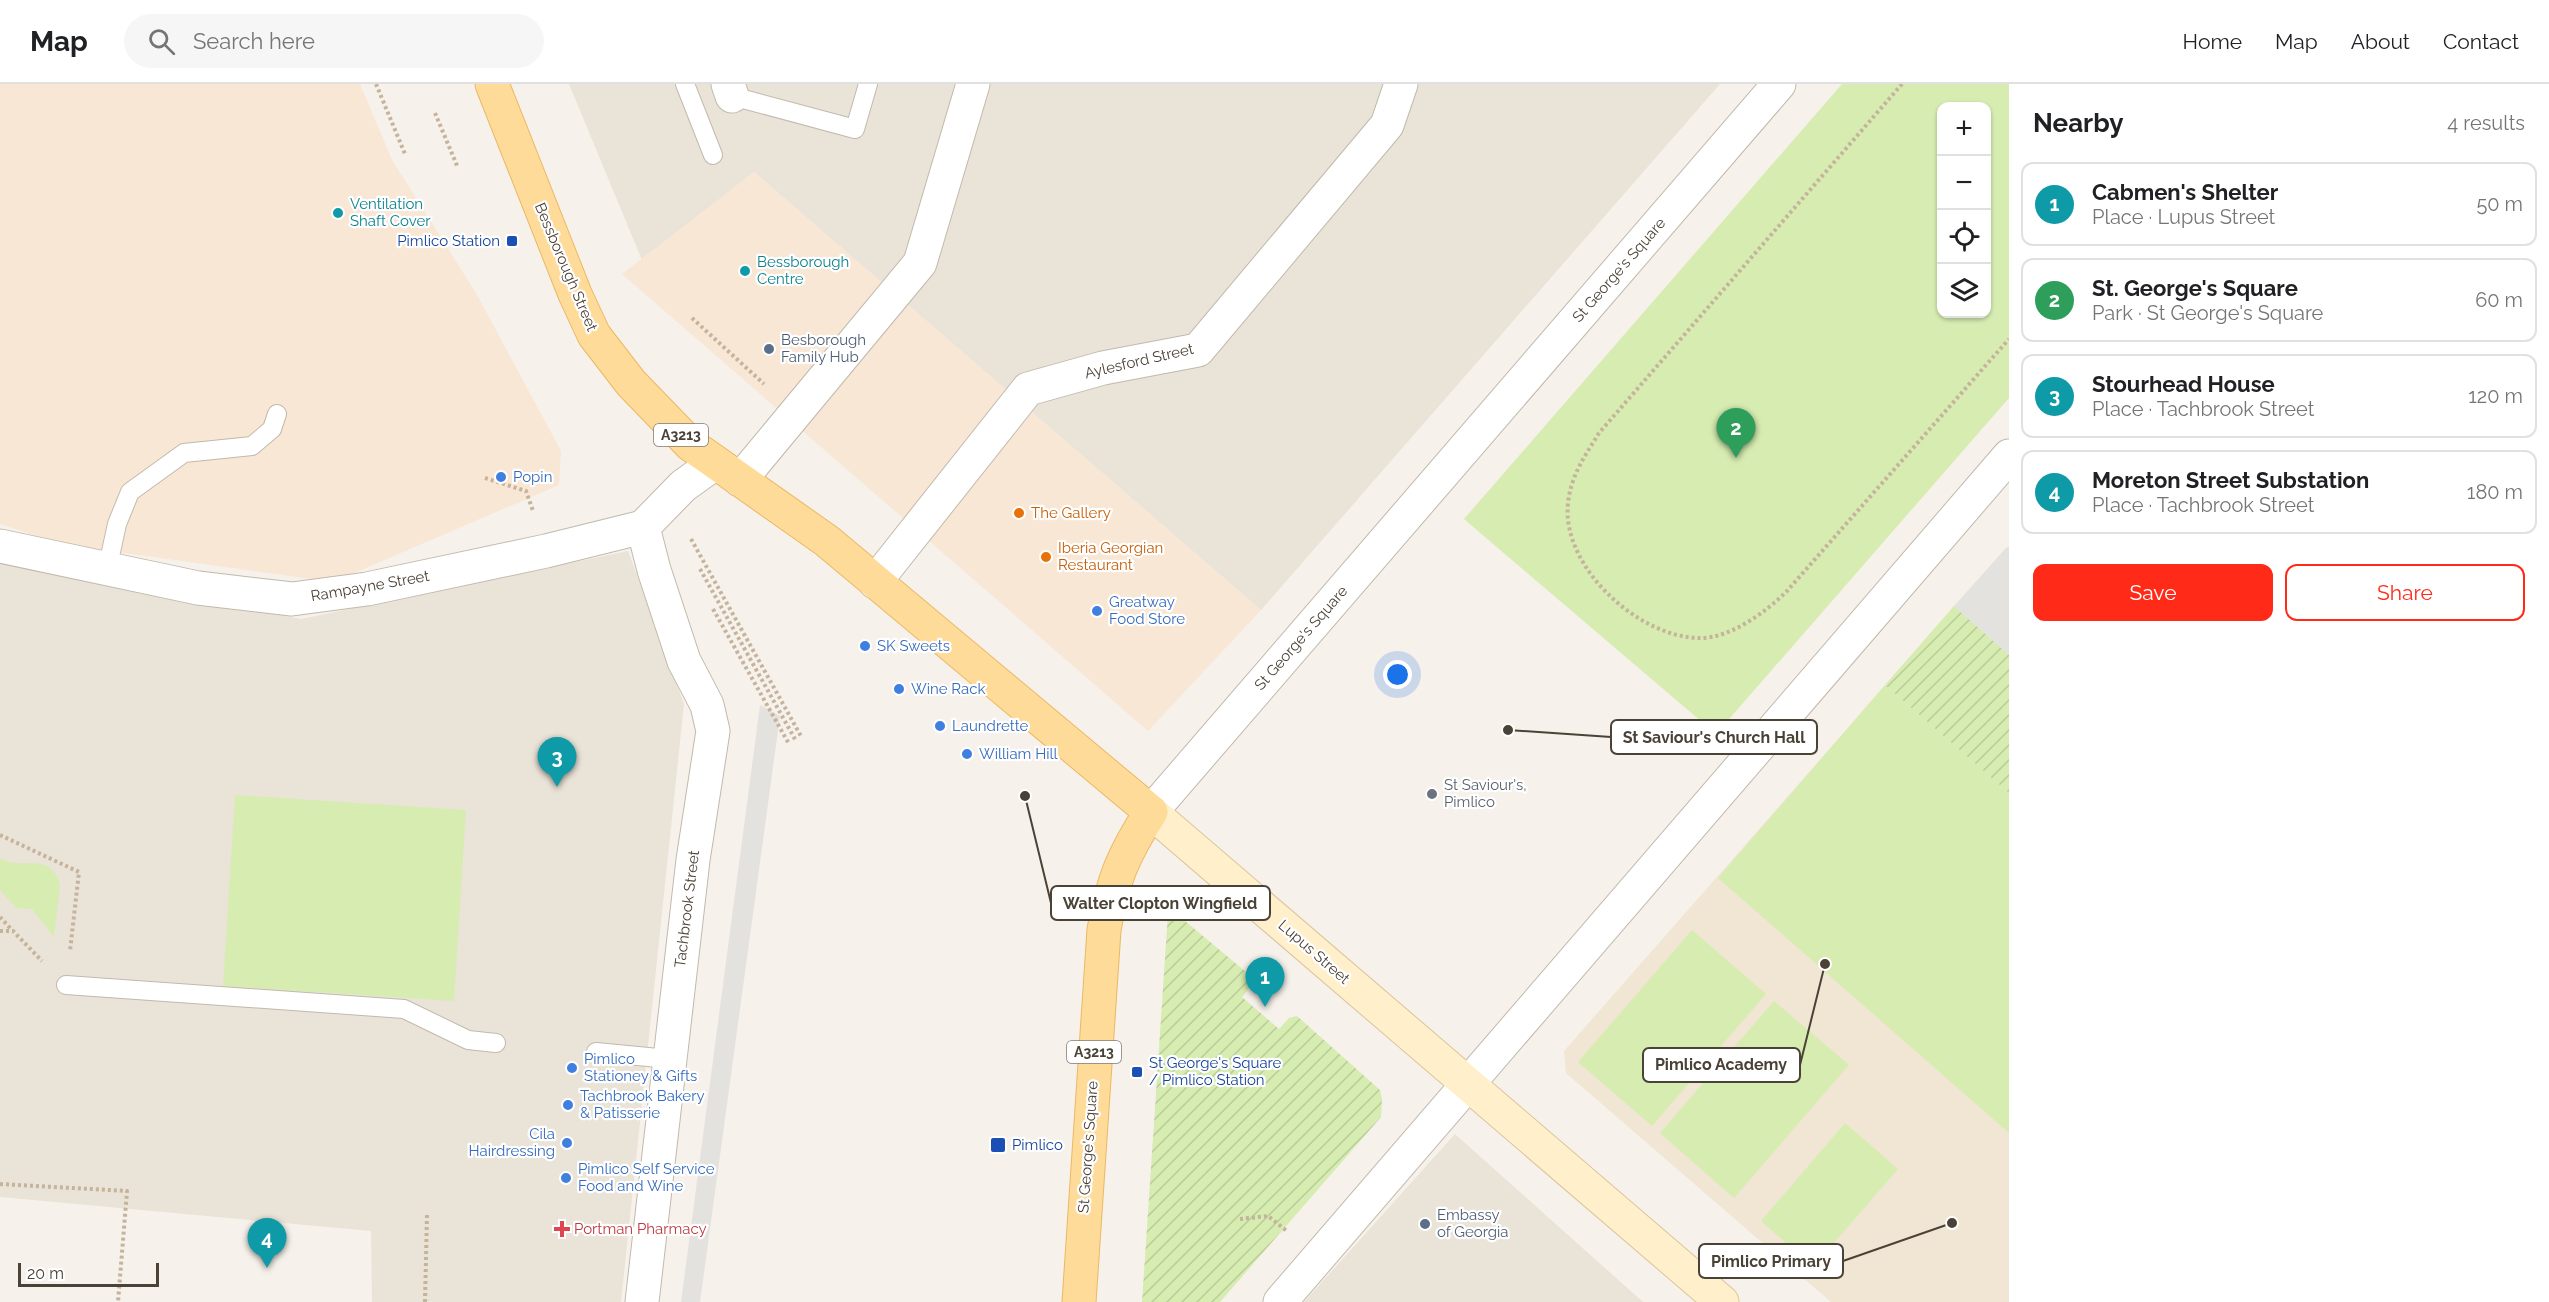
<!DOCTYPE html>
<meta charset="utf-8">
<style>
:root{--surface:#fff;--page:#f6f6f6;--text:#202124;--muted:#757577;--line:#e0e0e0;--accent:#ff2a18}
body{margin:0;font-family:Raleway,sans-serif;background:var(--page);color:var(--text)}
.controls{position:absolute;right:18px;top:18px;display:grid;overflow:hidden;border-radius:12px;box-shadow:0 2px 4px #0004}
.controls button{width:54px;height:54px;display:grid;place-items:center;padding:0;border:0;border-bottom:2px solid var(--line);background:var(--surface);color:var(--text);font:30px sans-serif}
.scale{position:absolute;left:18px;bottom:15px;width:141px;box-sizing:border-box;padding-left:6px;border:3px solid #4b4237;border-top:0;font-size:16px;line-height:21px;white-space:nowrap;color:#4b4237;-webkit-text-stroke:4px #fff;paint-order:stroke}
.you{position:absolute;left:1398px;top:591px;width:21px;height:21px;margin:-15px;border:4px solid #fff;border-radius:50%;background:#1a73e8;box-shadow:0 0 0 9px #1a73e833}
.badge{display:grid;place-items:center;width:39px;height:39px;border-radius:50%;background:var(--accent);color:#fff;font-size:20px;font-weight:700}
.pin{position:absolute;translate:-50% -50px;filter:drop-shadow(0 2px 3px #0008)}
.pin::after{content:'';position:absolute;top:32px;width:21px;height:18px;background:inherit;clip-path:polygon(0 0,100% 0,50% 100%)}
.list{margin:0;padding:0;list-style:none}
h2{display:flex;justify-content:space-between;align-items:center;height:78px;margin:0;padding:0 24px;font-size:26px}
h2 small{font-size:20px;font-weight:400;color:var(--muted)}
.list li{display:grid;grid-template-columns:39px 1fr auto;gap:18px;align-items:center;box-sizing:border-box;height:84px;margin:0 12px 12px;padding:0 12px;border:2px solid var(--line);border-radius:12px}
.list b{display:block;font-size:22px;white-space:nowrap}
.list p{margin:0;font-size:20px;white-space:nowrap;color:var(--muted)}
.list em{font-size:20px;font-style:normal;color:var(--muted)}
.actions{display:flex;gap:12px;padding:18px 24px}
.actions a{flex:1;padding:14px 0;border:2px solid var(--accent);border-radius:12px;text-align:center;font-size:21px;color:var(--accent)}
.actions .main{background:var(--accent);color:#fff}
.icon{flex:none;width:33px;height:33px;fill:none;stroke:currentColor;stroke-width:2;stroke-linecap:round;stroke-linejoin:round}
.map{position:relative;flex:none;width:2009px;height:1218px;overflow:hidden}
header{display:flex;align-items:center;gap:36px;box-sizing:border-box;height:84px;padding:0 30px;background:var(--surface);border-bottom:2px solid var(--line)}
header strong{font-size:28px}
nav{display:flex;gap:33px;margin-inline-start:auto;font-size:21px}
.search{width:420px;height:54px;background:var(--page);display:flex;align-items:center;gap:15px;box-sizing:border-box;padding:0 21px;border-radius:33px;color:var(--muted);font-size:22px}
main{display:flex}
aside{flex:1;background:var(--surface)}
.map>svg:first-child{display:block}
.residential{fill:#eae3d8}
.commercial{fill:#f8e7d5}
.education{fill:#f0e6d3}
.green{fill:#d6ecb1;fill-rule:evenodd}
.garden{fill:url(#garden-furrows)}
.parking{fill:#e4e2df}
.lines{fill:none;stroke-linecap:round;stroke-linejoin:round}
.lane-casing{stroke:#c2b9ac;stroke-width:20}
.street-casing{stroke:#c2b9ac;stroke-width:35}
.secondary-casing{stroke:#dbc59a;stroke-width:35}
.primary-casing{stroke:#ebb863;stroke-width:35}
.path{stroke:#c5b39c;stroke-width:4;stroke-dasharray:3 3;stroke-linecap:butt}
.lane{stroke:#fff;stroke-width:18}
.street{stroke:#fff;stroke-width:33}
.secondary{stroke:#ffefcb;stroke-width:33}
.primary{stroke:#ffdb9a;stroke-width:33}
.culture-dot{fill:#0f9aa8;stroke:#fff;stroke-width:2}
.transit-dot{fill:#1a4fb4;stroke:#fff;stroke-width:2}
.service-dot{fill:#5c6f8a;stroke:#fff;stroke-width:2}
.shop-dot{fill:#3f7fe0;stroke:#fff;stroke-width:2}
.food-dot{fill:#e8710a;stroke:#fff;stroke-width:2}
.worship-dot{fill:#6b7280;stroke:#fff;stroke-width:2}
.health-dot{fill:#e0444e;stroke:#fff;stroke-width:2}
.labels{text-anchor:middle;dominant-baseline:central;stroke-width:4.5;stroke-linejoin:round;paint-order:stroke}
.shield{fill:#fff;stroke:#817b73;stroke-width:1.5}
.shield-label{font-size:14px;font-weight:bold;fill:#4b4237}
.culture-label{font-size:15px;fill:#0d838f;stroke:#fff;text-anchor:start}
.transit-label{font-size:15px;fill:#164399;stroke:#fff;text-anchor:start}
.street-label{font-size:15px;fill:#4b4237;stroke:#fff}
.service-label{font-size:15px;fill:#4e5e75;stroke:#fff;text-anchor:start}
.shop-label{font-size:15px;fill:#366cbe;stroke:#fff;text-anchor:start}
.food-label{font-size:15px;fill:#c56008;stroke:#fff;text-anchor:start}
.worship-label{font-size:15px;fill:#5b616d;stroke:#fff;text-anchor:start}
.health-label{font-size:15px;fill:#be3a42;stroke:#fff;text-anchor:start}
.leader{fill:none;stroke:#4b4237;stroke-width:2}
.callout-dot{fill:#4b4237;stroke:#fff;stroke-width:2}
.callout{fill:#fff;stroke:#4b4237;stroke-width:2}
.callout-label{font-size:16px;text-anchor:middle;font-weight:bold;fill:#4b4237}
</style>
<header>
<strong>Map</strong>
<div class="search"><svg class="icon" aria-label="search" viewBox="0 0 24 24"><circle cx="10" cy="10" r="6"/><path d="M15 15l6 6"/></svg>Search here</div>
<nav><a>Home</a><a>Map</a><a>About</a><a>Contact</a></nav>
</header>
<main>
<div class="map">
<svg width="2009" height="1218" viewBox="0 0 2009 1218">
<defs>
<pattern id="garden-furrows" width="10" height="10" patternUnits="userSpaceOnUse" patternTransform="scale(1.5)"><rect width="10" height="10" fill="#d6ecb1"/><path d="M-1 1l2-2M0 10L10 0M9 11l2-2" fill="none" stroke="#b9cc99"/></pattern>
</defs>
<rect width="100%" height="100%" fill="#f6f1ea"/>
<!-- residential -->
<path class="residential" d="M 569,0 L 1720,0 L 1261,526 L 754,88 L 642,176 Z
M 628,467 L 684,620 L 621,1218 L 372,1218 L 371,1147 L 0,1113 L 0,476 L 301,535 Z
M 1455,1050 L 1643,1218 L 1304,1218 Z"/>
<!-- commercial -->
<path class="commercial" d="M 0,0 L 360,0 L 392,76 L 476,209 L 561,367 L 559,401 L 333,498 L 66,461 L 0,440 Z
M 754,88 L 1261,526 L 1148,647 L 622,190 Z"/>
<!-- education -->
<path class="education" d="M 2009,463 L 2009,1218 L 1831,1218 L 1566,989 L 1564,967 L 2006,464 Z"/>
<!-- green -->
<path class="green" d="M 1842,0 L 2009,0 L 2009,314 L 1716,650 L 1464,435 ZM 1942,22 L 1986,22 L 1986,230 L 1942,230 Z
M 1885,601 L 2009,709 L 2009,1049 L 1718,794 Z
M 235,711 L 466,726 L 454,917 L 223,902 Z
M 0,774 C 19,788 51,765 60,801 L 54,853 L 32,825 L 16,824 L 0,806 Z
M 1692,846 L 1766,910 L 1652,1042 L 1578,978 Z
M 1774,917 L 1849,981 L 1734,1114 L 1660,1049 Z
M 1845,1039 L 1898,1085 L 1813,1183 L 1761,1137 Z"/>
<!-- garden -->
<path class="garden" d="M 1954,522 L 2009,571 L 2009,709 L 1885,601 Z
M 1173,827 L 1252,893 L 1252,901 L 1242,913 L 1279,945 L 1289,934 L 1297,932 L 1380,1006 L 1382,1015 L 1381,1033 L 1220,1218 L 1142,1218 L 1168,830 Z"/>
<!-- parking -->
<path class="parking" d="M 2009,463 L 2009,571 L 1954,522 L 2006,464 Z
M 760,621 L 780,632 L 700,1218 L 681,1218 Z"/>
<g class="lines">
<!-- lane casing -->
<g class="lane-casing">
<path id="lane" d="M 685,0 L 713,71
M 732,12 L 855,45 L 868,0
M 107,486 L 117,440 L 130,408 L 184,369 L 252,362 L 272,345 L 277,330
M 66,901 L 404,925 L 468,956 L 496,959
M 596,968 L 669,975"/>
</g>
<!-- street casing -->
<g class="street-casing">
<path id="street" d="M 728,0 L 732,12
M 740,396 L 920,179 L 973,0
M 0,462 L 198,504 L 292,515 L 367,505 L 546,467 L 643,443 L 683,402 L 715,379
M 875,498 L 1028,305 L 1103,284 L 1198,266 L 1387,41 L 1401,0
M 1151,728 L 1779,0
M 642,1218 L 693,776 L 713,647 L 707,621 L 684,577 L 654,486 L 643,443
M 1280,1218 L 2009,372"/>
</g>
<!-- secondary casing -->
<g class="secondary-casing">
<path id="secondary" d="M 1151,728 L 1722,1218"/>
</g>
<!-- primary casing -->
<g class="primary-casing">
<path id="primary" d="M 492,0 L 575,210 L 594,251 L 631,299 L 691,361 L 827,457 L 1151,728 C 1124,769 1112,797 1104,846 L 1079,1218"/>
</g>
<!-- path -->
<path class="path" d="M 376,0 L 405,70
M 1902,0 L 1599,349 C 1585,372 1571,391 1568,419 C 1561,483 1639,554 1700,554 C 1731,554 1766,528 1787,507 L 2009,255
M 435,29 L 458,84
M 692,234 L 764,300
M 485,394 L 526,407 L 533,427
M 691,455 L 802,654
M 700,485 L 796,657
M 713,525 L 789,660
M 0,751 L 79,788 L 70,867
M 0,833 L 12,846
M 0,847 L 13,847 L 42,877
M 0,1100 L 127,1107 L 118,1218
M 1240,1135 L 1268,1132 L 1288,1148
M 425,1218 L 427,1130"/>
<!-- lane -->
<use href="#lane" class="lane"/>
<!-- street -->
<use href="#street" class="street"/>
<!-- secondary -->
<use href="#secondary" class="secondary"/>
<!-- primary -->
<use href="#primary" class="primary"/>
</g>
<!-- markers -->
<g class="culture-dot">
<circle cx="338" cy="129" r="6"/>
<circle cx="745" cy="187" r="6"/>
</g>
<g class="transit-dot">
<rect x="506" y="151" width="12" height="12" rx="3"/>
<rect x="1131" y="982" width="12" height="12" rx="3"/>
<rect x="990" y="1053" width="16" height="16" rx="3"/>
</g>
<g class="service-dot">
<circle cx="769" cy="265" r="6"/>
<circle cx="1425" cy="1140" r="6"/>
</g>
<g class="shop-dot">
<circle cx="501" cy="393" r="6"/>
<circle cx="1097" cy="527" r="6"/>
<circle cx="865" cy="562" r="6"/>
<circle cx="899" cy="605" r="6"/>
<circle cx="940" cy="642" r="6"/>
<circle cx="967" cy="670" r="6"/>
<circle cx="572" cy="984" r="6"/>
<circle cx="568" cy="1021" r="6"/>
<circle cx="567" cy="1059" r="6"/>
<circle cx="566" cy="1094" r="6"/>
</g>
<g class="food-dot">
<circle cx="1019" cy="429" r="6"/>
<circle cx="1046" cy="473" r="6"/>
</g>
<circle class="worship-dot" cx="1432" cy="710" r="6"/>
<path class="health-dot" d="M559 1136h6v6h6v6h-6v6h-6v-6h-6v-6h6z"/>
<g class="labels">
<!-- shield labels -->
<g class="shield">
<rect x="654" y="340" width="54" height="22" rx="4.5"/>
<rect x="1067" y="957" width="54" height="22" rx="4.5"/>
</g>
<g class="shield-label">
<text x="681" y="351">A3213</text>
<text x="1094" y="968">A3213</text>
</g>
<!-- culture labels -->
<g class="culture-label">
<text x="350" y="120">Ventilation<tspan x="350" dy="17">Shaft Cover</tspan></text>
<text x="757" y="178">Bessborough<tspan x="757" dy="17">Centre</tspan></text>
</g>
<!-- transit labels -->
<g class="transit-label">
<text x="500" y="157" text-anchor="end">Pimlico Station</text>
<text x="1149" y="979">St George's Square<tspan x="1149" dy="17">/ Pimlico Station</tspan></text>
<text x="1012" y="1061">Pimlico</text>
</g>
<!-- street labels -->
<g class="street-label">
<text transform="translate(566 183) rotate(67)">Bessborough Street</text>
<text transform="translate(1619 186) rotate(-49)">St George's Square</text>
<text transform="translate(1139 277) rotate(-13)">Aylesford Street</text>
<text transform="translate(370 502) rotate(-10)">Rampayne Street</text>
<text transform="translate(1301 554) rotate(-49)">St George's Square</text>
<text transform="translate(687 825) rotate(-83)">Tachbrook Street</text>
<text transform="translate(1314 868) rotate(41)">Lupus Street</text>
<text transform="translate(1088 1063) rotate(-86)">St George's Square</text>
</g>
<!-- service labels -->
<g class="service-label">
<text x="781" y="256">Besborough<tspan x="781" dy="17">Family Hub</tspan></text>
<text x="1437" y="1131">Embassy<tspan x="1437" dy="17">of Georgia</tspan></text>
</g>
<!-- shop labels -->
<g class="shop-label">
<text x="513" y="393">Popin</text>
<text x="1109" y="518">Greatway<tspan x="1109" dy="17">Food Store</tspan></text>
<text x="877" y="562">SK Sweets</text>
<text x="911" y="605">Wine Rack</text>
<text x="952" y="642">Laundrette</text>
<text x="979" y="670">William Hill</text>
<text x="584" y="975">Pimlico<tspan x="584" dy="17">Stationey &amp; Gifts</tspan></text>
<text x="580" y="1012">Tachbrook Bakery<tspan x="580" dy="17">&amp; Patisserie</tspan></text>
<text x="555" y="1050" text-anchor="end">Cila<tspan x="555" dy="17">Hairdressing</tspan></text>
<text x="578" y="1085">Pimlico Self Service<tspan x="578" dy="17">Food and Wine</tspan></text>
</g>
<!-- food labels -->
<g class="food-label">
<text x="1031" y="429">The Gallery</text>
<text x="1058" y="464">Iberia Georgian<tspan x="1058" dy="17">Restaurant</tspan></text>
</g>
<!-- worship labels -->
<g class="worship-label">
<text x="1444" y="701">St Saviour's,<tspan x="1444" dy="17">Pimlico</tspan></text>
</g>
<!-- health labels -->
<g class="health-label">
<text x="574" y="1145">Portman Pharmacy</text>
</g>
</g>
<!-- callouts -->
<path class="leader" d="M1508 646L1611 653M1025 712L1051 819M1825 880L1800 981M1952 1139L1843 1177"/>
<g class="callout-dot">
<circle cx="1508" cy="646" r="6"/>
<circle cx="1025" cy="712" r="6"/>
<circle cx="1825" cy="880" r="6"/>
<circle cx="1952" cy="1139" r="6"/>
</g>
<g class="callout">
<rect x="1611" y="636" width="206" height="34" rx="6"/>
<rect x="1051" y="802" width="219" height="34" rx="6"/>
<rect x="1643" y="964" width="157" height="34" rx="6"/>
<rect x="1699" y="1160" width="144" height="34" rx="6"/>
</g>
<g class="callout-label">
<text x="1714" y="659">St Saviour's Church Hall</text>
<text x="1160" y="825">Walter Clopton Wingfield</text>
<text x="1721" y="986">Pimlico Academy</text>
<text x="1771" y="1183">Pimlico Primary</text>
</g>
</svg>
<div class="controls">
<button>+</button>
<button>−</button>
<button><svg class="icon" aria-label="locate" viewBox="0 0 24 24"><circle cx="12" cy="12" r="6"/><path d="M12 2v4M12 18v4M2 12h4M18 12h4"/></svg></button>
<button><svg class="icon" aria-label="layers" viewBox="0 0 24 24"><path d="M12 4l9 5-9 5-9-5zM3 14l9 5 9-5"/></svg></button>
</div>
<div class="scale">20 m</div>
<div class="you"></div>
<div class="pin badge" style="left:1265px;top:923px;background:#0f9aa8">1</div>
<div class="pin badge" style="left:1736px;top:374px;background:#2e9e5b">2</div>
<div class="pin badge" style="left:557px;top:703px;background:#0f9aa8">3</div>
<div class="pin badge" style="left:267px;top:1184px;background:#0f9aa8">4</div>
</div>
<aside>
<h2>Nearby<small>4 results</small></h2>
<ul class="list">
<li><span class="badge" style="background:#0f9aa8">1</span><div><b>Cabmen's Shelter</b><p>Place · Lupus Street</p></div><em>50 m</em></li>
<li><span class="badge" style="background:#2e9e5b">2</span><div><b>St. George's Square</b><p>Park · St George's Square</p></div><em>60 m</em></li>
<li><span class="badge" style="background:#0f9aa8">3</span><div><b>Stourhead House</b><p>Place · Tachbrook Street</p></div><em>120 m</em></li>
<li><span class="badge" style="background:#0f9aa8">4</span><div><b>Moreton Street Substation</b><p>Place · Tachbrook Street</p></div><em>180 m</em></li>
</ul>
<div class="actions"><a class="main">Save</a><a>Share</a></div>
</aside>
</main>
